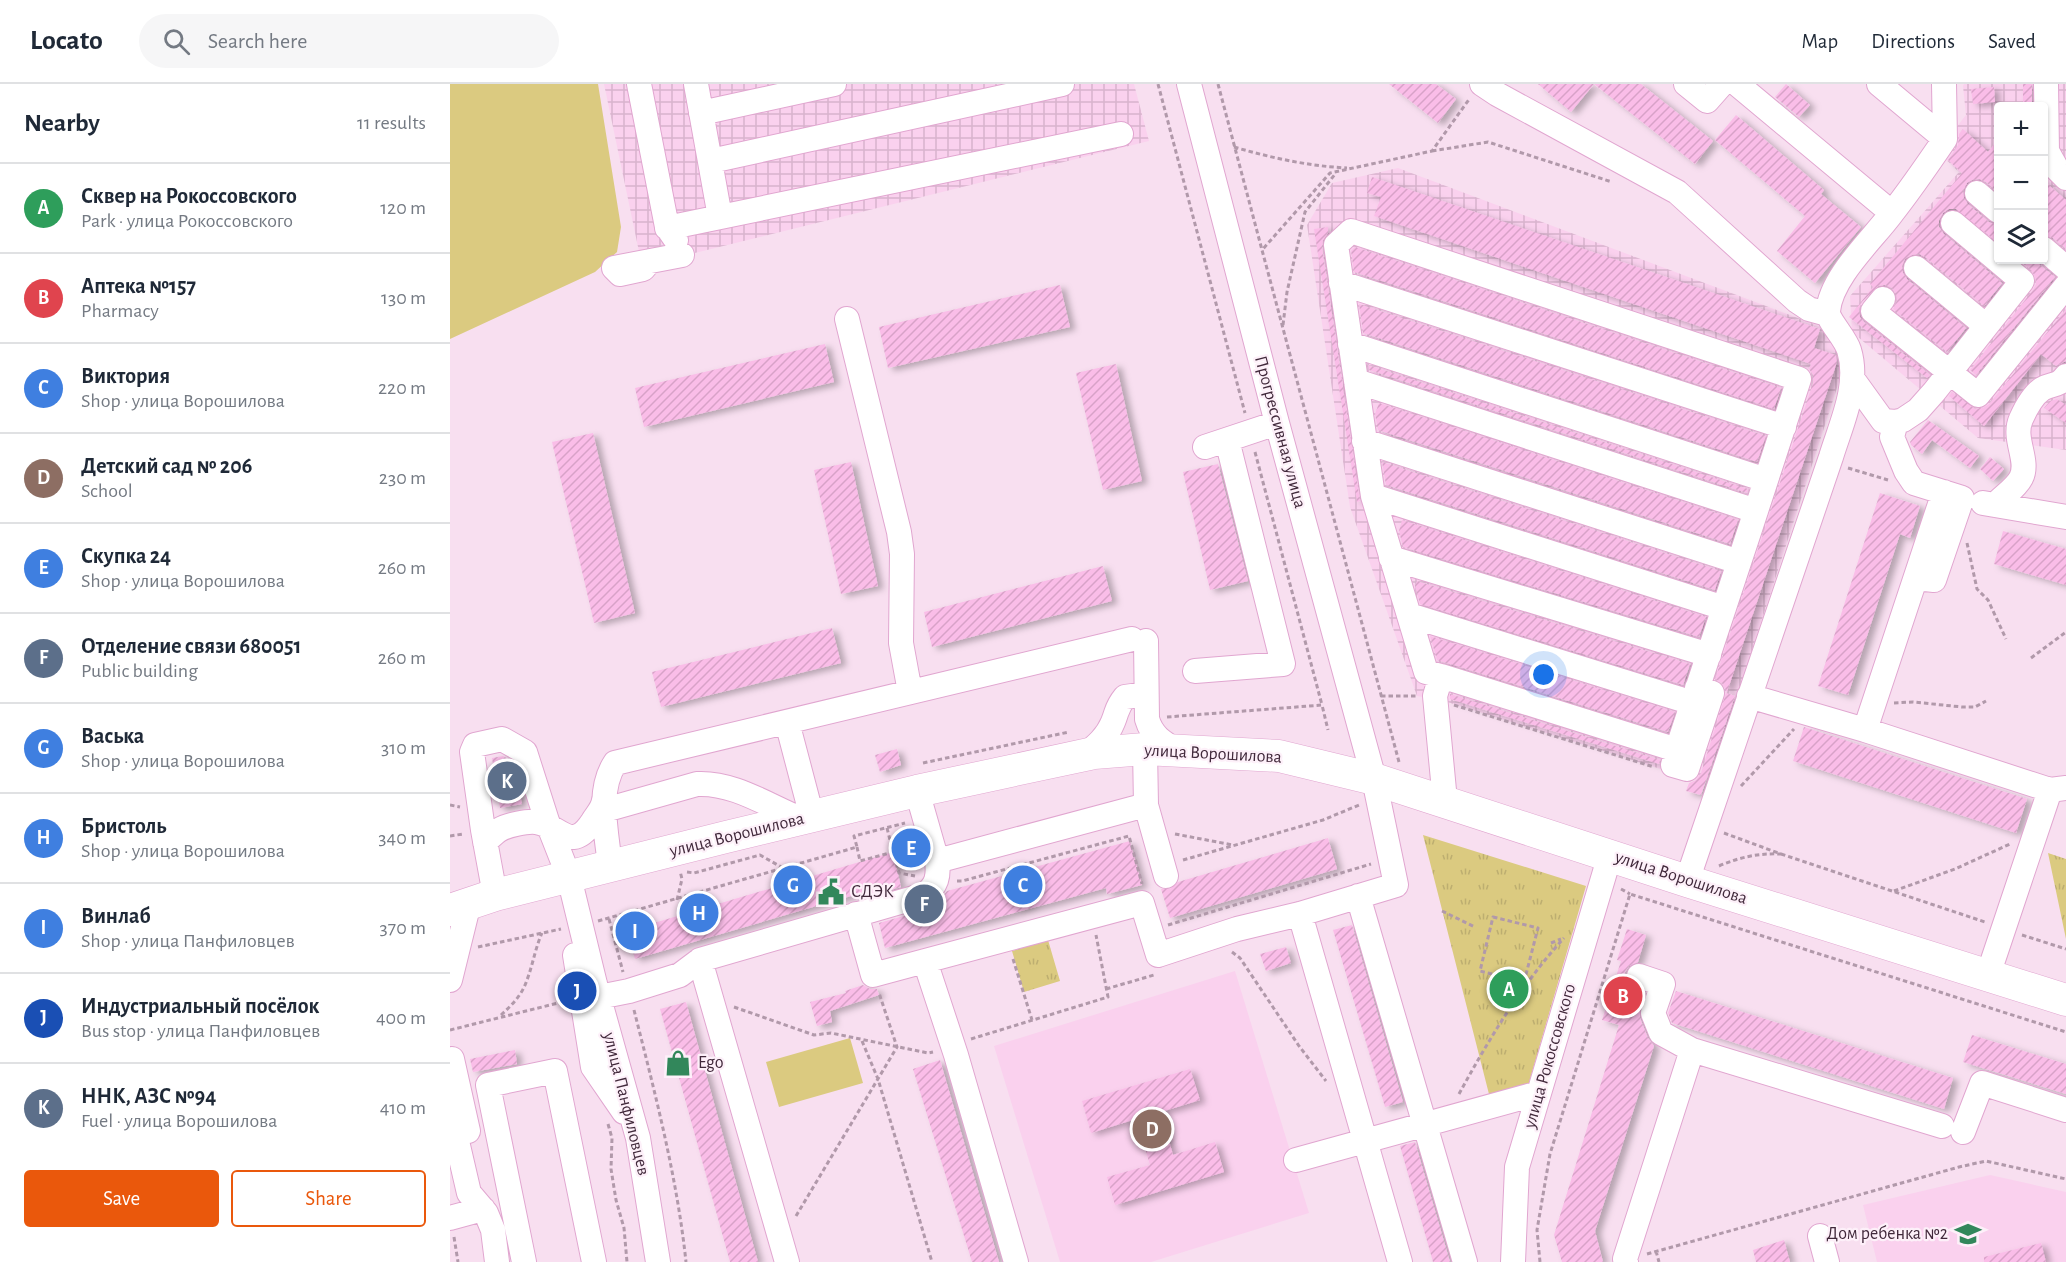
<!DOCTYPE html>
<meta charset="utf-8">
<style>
:root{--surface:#fff;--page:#f6f6f7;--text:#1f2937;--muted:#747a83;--line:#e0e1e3;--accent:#ea580c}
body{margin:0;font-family:"Alegreya Sans",sans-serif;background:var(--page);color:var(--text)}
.controls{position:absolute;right:18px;top:18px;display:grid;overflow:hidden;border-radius:6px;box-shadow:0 2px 4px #0004}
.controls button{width:54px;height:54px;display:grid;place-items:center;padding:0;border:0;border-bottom:2px solid var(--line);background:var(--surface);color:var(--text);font:30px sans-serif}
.you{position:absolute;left:1094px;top:591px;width:21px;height:21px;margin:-15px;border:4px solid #fff;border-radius:50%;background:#1a73e8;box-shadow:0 0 0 9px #1a73e833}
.badge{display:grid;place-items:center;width:39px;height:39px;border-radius:50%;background:var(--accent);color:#fff;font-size:20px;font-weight:700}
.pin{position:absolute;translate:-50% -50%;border:3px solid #fff;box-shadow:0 2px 6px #0006}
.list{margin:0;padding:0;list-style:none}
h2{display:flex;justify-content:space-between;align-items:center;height:78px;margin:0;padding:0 24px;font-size:26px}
h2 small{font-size:20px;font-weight:400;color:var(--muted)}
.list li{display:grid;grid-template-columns:39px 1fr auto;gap:18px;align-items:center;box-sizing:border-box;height:90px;padding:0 24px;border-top:2px solid var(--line)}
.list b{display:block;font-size:22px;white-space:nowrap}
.list p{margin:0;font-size:20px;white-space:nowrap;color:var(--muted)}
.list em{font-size:20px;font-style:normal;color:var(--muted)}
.actions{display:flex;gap:12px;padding:18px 24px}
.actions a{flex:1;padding:14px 0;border:2px solid var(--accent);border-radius:6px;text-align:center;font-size:21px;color:var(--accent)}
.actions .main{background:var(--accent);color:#fff}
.icon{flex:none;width:33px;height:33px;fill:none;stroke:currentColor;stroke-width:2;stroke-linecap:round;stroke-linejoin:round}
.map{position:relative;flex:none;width:1616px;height:1178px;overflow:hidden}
header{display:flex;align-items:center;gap:36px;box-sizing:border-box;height:84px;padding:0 30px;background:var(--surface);border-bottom:2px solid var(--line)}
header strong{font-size:28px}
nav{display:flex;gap:33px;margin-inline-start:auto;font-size:21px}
.search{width:420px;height:54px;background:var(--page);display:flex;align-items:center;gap:15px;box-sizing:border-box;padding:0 21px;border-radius:33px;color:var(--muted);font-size:22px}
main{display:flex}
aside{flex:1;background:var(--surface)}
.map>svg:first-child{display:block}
.built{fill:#fad1ee}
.industrial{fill:url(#industrial-grid);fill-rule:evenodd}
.grass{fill:#dbca80}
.park{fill:url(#park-tufts)}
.building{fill:url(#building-hatch);filter:url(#shadow)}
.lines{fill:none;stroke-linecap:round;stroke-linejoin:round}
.minor-casing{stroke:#e1a6d0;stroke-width:26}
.major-casing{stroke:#e1a6d0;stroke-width:33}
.path{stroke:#b199aa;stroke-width:3;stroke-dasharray:4.5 3;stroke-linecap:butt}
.minor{stroke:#fff;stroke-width:24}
.major{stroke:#fff;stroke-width:32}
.labels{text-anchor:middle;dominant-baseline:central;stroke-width:4.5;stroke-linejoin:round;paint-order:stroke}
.street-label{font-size:18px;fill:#41293b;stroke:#fdf0f9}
.poi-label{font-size:18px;fill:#41293b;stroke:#fdf0f9;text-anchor:start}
</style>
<header>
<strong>Locato</strong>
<div class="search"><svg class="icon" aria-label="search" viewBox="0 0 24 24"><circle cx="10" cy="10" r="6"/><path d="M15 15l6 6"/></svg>Search here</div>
<nav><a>Map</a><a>Directions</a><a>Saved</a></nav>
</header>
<main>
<aside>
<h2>Nearby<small>11 results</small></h2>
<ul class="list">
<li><span class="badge" style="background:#2e9e5b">A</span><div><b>Сквер на Рокоссовского</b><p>Park · улица Рокоссовского</p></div><em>120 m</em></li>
<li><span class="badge" style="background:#e0444e">B</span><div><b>Аптека №157</b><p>Pharmacy</p></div><em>130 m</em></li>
<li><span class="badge" style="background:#3f7fe0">C</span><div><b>Виктория</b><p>Shop · улица Ворошилова</p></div><em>220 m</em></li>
<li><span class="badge" style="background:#8d6e63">D</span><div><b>Детский сад № 206</b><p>School</p></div><em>230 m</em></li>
<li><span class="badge" style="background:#3f7fe0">E</span><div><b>Скупка 24</b><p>Shop · улица Ворошилова</p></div><em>260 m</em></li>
<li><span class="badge" style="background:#5c6f8a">F</span><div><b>Отделение связи 680051</b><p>Public building</p></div><em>260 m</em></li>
<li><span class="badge" style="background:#3f7fe0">G</span><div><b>Васька</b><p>Shop · улица Ворошилова</p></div><em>310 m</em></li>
<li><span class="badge" style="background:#3f7fe0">H</span><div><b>Бристоль</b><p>Shop · улица Ворошилова</p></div><em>340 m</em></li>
<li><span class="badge" style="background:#3f7fe0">I</span><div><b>Винлаб</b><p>Shop · улица Панфиловцев</p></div><em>370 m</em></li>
<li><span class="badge" style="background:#1a4fb4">J</span><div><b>Индустриальный посёлок</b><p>Bus stop · улица Панфиловцев</p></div><em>400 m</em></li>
<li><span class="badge" style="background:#5c6f8a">K</span><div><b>ННК, АЗС №94</b><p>Fuel · улица Ворошилова</p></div><em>410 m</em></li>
</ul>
<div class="actions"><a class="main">Save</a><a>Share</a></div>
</aside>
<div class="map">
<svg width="1616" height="1178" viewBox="0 0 1616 1178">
<defs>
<pattern id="industrial-grid" width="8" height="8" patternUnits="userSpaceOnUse" patternTransform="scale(1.5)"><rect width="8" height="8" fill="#fad1ee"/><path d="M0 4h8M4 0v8" fill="none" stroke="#d8b3cd"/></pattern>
<pattern id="park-tufts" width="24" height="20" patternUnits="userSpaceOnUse" patternTransform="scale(1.5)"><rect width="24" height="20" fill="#dbca80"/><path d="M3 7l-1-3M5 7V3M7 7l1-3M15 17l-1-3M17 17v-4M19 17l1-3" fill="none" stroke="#bdae70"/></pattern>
<pattern id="building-hatch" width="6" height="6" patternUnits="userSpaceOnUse" patternTransform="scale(1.5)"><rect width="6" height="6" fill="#fabde8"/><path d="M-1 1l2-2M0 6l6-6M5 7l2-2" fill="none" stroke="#d8a2c8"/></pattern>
<filter id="shadow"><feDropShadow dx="5.5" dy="3" stdDeviation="3" flood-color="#0004"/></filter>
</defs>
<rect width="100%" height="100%" fill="#f8dff0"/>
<!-- built -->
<path class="built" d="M 785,887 L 859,1129 L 701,1178 L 610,1178 L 544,962 Z
M 1540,1091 L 1616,1108 L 1616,1178 L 1427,1178 L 1413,1121 Z"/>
<!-- industrial -->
<path class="industrial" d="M 154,0 L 684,0 L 699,57 L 192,182 Z
M 1514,0 L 1616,0 L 1616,366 L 1528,354 L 1402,248 L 1400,212 L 1509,88 L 1490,70 L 1490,64 L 1516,31 L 1513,2 ZM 1548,22 L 1594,22 L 1594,176 L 1548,176 Z
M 948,84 L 1380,246 L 1396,276 L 1260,696 L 1249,697 L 994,617 L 967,612 L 900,423 L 857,141 L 882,99 Z"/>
<!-- grass -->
<path class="grass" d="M 0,0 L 148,0 L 171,143 L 167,168 L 145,188 L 0,255 Z
M 400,954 L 413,999 L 329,1023 L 316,978 Z"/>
<!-- park -->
<path class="park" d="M 973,751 L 1136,802 L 1076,1009 L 1041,1018 Z
M 1598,769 L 1616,775 L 1616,855 Z
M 598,856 L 610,897 L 574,908 L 562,867 Z"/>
<!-- building -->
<path class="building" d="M 939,0 L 986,0 L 1006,15 L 988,39 Z
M 1088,0 L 1191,0 L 1263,57 L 1245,80 L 1144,0 L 1121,28 Z
M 1336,0 L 1360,21 L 1349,33 L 1325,13 Z
M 1573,0 L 1582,0 L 1582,22 L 1573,22 Z
M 1544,3 L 1545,18 L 1523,20 L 1521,5 Z
M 1286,31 L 1374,106 L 1371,110 L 1411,143 L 1365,199 L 1327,167 L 1355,132 L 1265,56 Z
M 1513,45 L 1538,68 L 1548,55 L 1548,109 L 1536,98 L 1529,95 L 1522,96 L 1517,99 L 1513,107 L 1514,114 L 1518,120 L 1539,138 L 1548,141 L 1548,159 L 1506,125 L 1499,125 L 1493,129 L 1489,136 L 1489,143 L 1494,150 L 1552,199 L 1534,222 L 1475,173 L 1469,170 L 1462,171 L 1455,175 L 1452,182 L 1453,189 L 1457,195 L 1516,244 L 1497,268 L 1443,225 L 1447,217 L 1446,210 L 1442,204 L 1435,201 L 1428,202 L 1412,218 L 1409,225 L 1410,233 L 1414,238 L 1480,291 L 1477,294 L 1399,233 L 1423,203 L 1420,200 L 1512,89 L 1498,76 L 1508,61 L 1509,50 Z
M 922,93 L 1370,245 L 1364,264 L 1386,271 L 1387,278 L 1277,608 L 1272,599 L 1265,595 L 1363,299 L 1363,291 L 1359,285 L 1361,280 L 924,132 L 931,113 L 917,109 Z
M 1593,96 L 1616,116 L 1616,165 L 1603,154 L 1593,151 Z
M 878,143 L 878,149 L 873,156 L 872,163 L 910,417 L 907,418 L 864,145 Z
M 905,163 L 1331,304 L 1324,325 L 904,188 L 901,167 Z
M 1569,176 L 1584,176 L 1605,193 L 1526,291 L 1520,286 L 1583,206 L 1586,200 L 1585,193 L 1582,187 Z
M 610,201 L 620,243 L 438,284 L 429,243 Z
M 909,220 L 1316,352 L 1307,378 L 913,249 Z
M 1616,225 L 1616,277 L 1606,282 L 1591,270 L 1534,342 L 1499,312 L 1502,308 L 1525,325 L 1533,324 L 1539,320 Z
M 375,260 L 384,298 L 194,343 L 185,304 Z
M 666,280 L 692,397 L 653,406 L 626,289 Z
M 918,281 L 1298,405 L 1297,409 L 919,286 Z
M 1607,315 L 1616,321 L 1616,339 L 1594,324 L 1600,317 Z
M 929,319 L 1288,436 L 1280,460 L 928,346 L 925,330 Z
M 1478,336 L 1529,372 L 1520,384 L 1482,356 L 1472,370 L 1461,361 L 1460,358 Z
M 143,349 L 185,529 L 144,539 L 102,358 Z
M 1540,373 L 1554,385 L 1543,397 L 1530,385 Z
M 401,378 L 428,502 L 391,510 L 364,386 Z
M 932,378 L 1271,487 L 1265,506 L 936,401 Z
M 768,380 L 798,497 L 760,506 L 733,388 Z
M 1430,409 L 1470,422 L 1460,454 L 1450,450 L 1398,611 L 1368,602 Z
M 952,436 L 1256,533 L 1249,553 L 953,463 L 949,447 Z
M 1553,447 L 1616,465 L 1616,501 L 1544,480 Z
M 653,482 L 662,517 L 482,563 L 474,528 Z
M 967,497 L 1240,580 L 1233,601 L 970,520 L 965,502 Z
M 382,544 L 391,579 L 211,623 L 202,588 Z
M 980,552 L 1225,628 L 1218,648 L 987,576 Z
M 1276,609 L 1285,612 L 1251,711 L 1236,707 L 1239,699 L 1246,696 L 1251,689 Z
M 1000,610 L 1210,676 L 1209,680 L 1000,615 Z
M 1354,643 L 1577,715 L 1566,749 L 1343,677 Z
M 447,665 L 451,681 L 430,688 L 425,671 Z
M 53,672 L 63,678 L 72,720 L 50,724 L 42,674 Z
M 463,744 L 469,767 L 459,770 L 451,748 Z
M 878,754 L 887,785 L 720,834 L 711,805 L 720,805 L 728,798 Z
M 680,757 L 692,801 L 657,810 L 656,804 L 435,864 L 429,839 L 478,825 L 489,818 L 497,807 Z
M 443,768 L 451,803 L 419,812 L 418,807 L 185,875 L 177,847 Z
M 902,841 L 953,1018 L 935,1023 L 883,846 Z
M 1177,845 L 1196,851 L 1188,878 L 1179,882 L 1175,888 L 1175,894 L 1179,902 L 1195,909 L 1190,924 L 1190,934 L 1198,954 L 1204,962 L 1145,1147 L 1153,1178 L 1112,1178 L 1104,1151 L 1169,941 L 1152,936 L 1171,877 L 1167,876 Z
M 836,863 L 841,879 L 816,887 L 810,870 Z
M 413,901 L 420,905 L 427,905 L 429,911 L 380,927 L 382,938 L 367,942 L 360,918 L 396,909 L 395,907 Z
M 1226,907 L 1503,994 L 1494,1025 L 1222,939 L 1218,929 Z
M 236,918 L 308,1178 L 280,1178 L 210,925 Z
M 1522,951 L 1616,980 L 1616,1010 L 1513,978 Z
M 65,966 L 67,980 L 23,988 L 20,975 Z
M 490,976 L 549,1178 L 522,1178 L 463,985 Z
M 740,985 L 750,1016 L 711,1028 L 723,1071 L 765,1058 L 774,1088 L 665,1121 L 657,1093 L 700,1081 L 686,1035 L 641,1049 L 632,1017 Z
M 965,1058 L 1000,1178 L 983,1178 L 950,1062 Z
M 1334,1156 L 1340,1178 L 1306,1178 L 1303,1166 Z
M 1591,1159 L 1596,1178 L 1534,1178 L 1534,1173 Z"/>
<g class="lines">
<!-- minor casing -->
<g class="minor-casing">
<path id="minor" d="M 189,0 L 217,143 L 226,156
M 246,0 L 270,133
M 1032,0 L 1047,10 L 1227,108 L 1347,217 L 1359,225 L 1377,230
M 1236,0 L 1257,17 L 1272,0
M 1287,0 L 1442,129
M 1494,0 L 1495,55
M 1596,0 L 1597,67 L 1607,85 L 1616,94
M 251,29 L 384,0
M 261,77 L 612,0
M 1527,109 L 1548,127
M 217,144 L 671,50
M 1594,165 L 1616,184
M 200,177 L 193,185 L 170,190 L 164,184 L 232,171
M 1466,184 L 1536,242
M 891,199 L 1334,343
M 1433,215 L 1423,227 L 1528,311 L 1616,202
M 397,235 L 449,448 L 452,470 L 451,559 L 460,608
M 900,260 L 1316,396
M 1402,294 L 1433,337 L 1446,338
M 906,297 L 1306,427
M 914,357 L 1289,478
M 755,363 L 827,339
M 923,412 L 1274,524
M 1533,419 L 1616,433
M 1545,421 C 1552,413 1566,404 1571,394 C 1580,376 1562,355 1571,335 C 1575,326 1583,311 1592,305 C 1602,299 1608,303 1616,292
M 941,474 L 1259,571
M 1466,494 L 1484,496 L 1512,414 L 1464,399 L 1456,387 L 1442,353 L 1446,338 L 1453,336 L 1468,326 L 1484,308 L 1572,197 L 1503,139
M 959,531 L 1243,619
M 696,557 L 697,635 C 702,652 712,658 727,667
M 745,587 L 833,580 L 777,356
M 991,592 L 1227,666
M 1299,612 L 1415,646 L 1600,706 L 1616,704
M 337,638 L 362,733
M 1415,646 L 1494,408
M 635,671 C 646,662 657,653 663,638 C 668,626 666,624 675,613 L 696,610
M 467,707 L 487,777 L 696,721 L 695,665
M 995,717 L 985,612 L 991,592 L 976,588 L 923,412 L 886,161 L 901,147 L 1349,295 C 1309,419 1268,542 1227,666 L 1223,681 L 1237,685 L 1262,609 L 1247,604
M 696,721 L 716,792
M 155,726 L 247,700 C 284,698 318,722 351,735
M 35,758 C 40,754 44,749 49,746 C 57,741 77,737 86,738 C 110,741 121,771 143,737 C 147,730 153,725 154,716
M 160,782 C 157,750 146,708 165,679 L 682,555
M 1237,797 L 1381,373 C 1391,340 1410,301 1399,266 C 1395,253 1377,236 1378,227 C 1381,193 1422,156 1442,129 C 1461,105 1478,80 1495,55 L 1429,0
M 45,811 L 33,746 L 22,668 L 25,661 L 52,655 L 75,668 L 97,737 L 119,793 L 145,900 L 188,1054 L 208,1178
M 908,812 L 1015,1178
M 406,830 L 423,891 L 475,877 L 506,971 L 566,1178
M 850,830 L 950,1178
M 125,871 L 143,983 L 174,1028
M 250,876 L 337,1178
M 475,877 L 692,819 L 708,871 L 787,845 L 850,830 L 946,801 L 924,695 L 827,339 L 739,0
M 1538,891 L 1600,706
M 1189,892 L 1213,900 L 1203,929 L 1211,949 L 1242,966 L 1492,1042
M 0,896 L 19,819
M 149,913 L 179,907 L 230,891 L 250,876 L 474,811 C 487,802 489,792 487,777
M 0,976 L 2,975 L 18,1047
M 0,1027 L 19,1109 L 36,1129 L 43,1146 L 47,1178
M 1513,1048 L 1532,999 L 1616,1026
M 846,1076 L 1089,1009
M 0,1134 L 33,1125
M 1370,1152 L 1377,1178
M 74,1178 L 38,1001 L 105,987 L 144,1178
M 1063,1178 L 1067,1083 L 1160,771
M 1176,1178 L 1175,1175 L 1242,966"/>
</g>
<!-- major casing -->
<g class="major-casing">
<path id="major" d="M 0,826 L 45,811 L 276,753 L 467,707 L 644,669 L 695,665 L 829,672 L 924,695 L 1237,797 L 1616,916"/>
</g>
<!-- path -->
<path class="path" d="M 708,0 L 795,329
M 768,0 L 812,166
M 784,63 C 822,74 858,82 897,84
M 982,67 L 1038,58 L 1162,98
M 833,241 L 837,208 L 855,128 L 886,89
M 805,368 L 872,621
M 1398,384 L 1438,396
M 1517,459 L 1527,505 L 1538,516 L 1556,555
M 1581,574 L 1616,548
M 931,612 L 966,612
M 1444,619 L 1463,618 L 1512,623 L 1525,623 L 1536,617
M 1004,621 L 1204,683
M 717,633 L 872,621 L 878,646
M 949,678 L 812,166 L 880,89 L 982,67 L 1020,14
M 473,679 L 619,648
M 1291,702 L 1344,645
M 0,721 L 10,723
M 437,744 L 443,768
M 725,750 L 783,761
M 0,752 L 13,750
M 407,763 L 410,777 L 443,768 L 449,789 L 465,792
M 1331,770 L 1535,838
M 733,776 L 873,736 L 909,721
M 1269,782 C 1290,773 1309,769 1331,770 L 1274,749
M 237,788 L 244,789 L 310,771 L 333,784
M 507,797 L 512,797 L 679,752 L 692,800
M 1171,805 L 1180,810
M 1444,807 L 1505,785 L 1560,760
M 227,816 L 232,795 L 230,787
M 992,827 L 1025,843
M 1043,833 L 1088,844 L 1074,898 L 1030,887 Z
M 159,835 L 173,888
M 148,837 L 407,763 L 404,752 L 455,739
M 718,841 L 921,780
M 1572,851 L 1616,865
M 1101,859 L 1111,855
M 28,863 L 111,845
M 782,868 L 790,874 L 849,962 L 876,997
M 563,875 L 582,936
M 656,905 L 704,891
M 284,923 L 364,951 L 381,949 L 478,969 L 483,968
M 184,926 C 205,1009 227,1093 236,1178
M 51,931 C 62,921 72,911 77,896 C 83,880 85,865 92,849
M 0,946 L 112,918
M 521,955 L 658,913 L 646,851
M 412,957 L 428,995 L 482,1178
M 1009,1010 C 1039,955 1072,900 1114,854
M 158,1040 L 162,1054 L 161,1085 L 166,1116 L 174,1144 L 177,1178
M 346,1132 L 447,963 L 429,909
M 4,1153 L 8,1178
M 1206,1167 L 1209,1178
M 1197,1170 L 1509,1083 L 1536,1077 L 1616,1095
M 1090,1178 L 1087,1146 L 1100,1070 L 1180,810 L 1616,948"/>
<!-- minor -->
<use href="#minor" class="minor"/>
<!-- major -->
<use href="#major" class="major"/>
</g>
<!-- icons -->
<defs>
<g id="civic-bare" transform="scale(2.07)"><path d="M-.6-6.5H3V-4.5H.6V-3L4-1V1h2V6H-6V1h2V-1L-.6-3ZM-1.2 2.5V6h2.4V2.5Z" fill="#32875b" stroke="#fdf0f9" stroke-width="2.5" paint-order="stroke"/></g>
<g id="shop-bare" transform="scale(2.07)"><path d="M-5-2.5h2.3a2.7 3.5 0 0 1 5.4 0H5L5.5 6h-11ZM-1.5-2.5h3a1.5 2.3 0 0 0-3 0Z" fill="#32875b" stroke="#fdf0f9" stroke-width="2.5" paint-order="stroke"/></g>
<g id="school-bare" transform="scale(2.07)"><path d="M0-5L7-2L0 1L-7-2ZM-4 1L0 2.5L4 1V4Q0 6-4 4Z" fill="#32875b" stroke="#fdf0f9" stroke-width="2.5" paint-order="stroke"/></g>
</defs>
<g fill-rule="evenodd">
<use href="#civic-bare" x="381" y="808"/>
<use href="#shop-bare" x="228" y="979"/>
<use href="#school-bare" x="1518" y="1150"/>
</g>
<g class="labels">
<!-- street labels -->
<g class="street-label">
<text transform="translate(830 348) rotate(75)">Прогрессивная улица</text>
<text transform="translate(763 670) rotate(3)">улица Ворошилова</text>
<text transform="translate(287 751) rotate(-14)">улица Ворошилова</text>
<text transform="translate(1231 794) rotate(18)">улица Ворошилова</text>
<text transform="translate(1100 972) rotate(-74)">улица Рокоссовского</text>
<text transform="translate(176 1020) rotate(76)">улица Панфиловцев</text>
</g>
<!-- poi labels -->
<g class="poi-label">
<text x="401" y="808">СДЭК</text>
<text x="248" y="979">Ego</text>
<text x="1498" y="1150" text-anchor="end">Дом ребенка №2</text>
</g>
</g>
</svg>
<div class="controls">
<button>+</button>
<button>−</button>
<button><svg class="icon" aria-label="layers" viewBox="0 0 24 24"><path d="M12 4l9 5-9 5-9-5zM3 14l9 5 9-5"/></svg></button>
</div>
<div class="you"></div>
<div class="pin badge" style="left:1059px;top:905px;background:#2e9e5b">A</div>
<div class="pin badge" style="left:1173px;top:912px;background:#e0444e">B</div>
<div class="pin badge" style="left:573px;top:801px;background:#3f7fe0">C</div>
<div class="pin badge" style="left:702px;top:1045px;background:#8d6e63">D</div>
<div class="pin badge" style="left:461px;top:764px;background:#3f7fe0">E</div>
<div class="pin badge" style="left:474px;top:820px;background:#5c6f8a">F</div>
<div class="pin badge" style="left:343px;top:801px;background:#3f7fe0">G</div>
<div class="pin badge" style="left:249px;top:829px;background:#3f7fe0">H</div>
<div class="pin badge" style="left:185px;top:847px;background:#3f7fe0">I</div>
<div class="pin badge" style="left:127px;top:907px;background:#1a4fb4">J</div>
<div class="pin badge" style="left:57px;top:697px;background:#5c6f8a">K</div>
</div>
</main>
